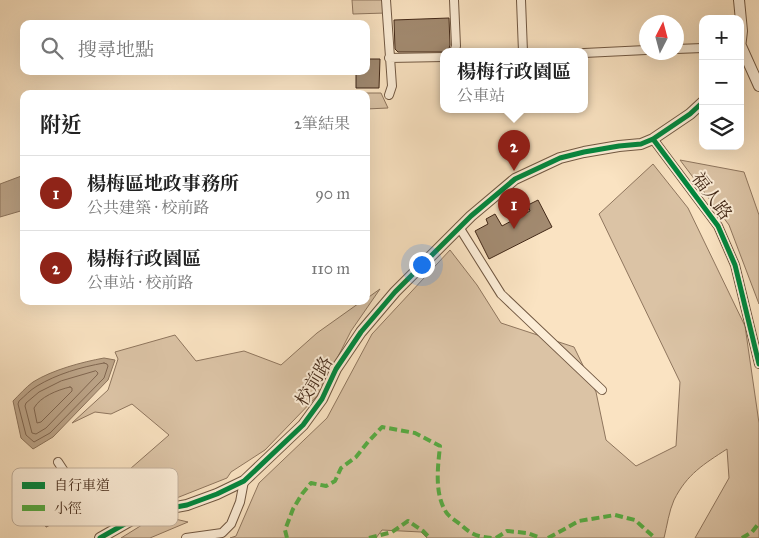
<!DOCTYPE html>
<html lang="zh-TW">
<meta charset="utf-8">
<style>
:root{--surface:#fff;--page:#f2f2f2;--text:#222;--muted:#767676;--line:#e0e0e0;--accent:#8f2418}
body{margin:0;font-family:"IM FELL Great Primer","Noto Serif TC",serif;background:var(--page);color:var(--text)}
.controls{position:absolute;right:15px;top:15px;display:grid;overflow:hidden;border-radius:10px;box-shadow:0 5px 20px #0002}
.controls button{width:45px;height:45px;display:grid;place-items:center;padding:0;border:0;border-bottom:1px solid var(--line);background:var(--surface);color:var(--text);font:25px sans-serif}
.compass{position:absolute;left:639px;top:15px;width:45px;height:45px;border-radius:50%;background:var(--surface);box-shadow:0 5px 20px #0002;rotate:6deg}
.you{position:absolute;left:421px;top:264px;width:18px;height:18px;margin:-12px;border:4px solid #fff;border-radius:50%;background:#1a73e8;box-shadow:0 0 0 8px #1a73e833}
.badge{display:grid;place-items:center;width:32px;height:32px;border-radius:50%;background:var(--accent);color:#fff;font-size:16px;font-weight:700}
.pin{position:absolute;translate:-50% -41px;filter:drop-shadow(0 1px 2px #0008)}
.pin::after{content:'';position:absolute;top:26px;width:18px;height:15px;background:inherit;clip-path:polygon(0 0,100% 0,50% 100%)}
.popup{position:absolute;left:440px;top:48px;width:148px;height:65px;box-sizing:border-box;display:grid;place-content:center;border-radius:10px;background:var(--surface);filter:drop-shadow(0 1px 4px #0005);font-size:16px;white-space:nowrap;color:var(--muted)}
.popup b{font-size:19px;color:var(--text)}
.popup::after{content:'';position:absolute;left:50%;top:100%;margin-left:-10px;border:10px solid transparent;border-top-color:var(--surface)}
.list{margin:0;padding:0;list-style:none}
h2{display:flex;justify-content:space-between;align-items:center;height:65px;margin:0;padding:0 20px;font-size:21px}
h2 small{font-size:16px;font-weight:400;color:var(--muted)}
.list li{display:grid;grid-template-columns:32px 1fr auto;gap:15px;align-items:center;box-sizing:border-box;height:75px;padding:0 20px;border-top:1px solid var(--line)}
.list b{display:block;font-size:19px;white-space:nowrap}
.list p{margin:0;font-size:16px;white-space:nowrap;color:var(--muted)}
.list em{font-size:16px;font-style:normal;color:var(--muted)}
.icon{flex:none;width:28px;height:28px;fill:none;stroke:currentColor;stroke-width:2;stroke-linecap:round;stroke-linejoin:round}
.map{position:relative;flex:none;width:759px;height:538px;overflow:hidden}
.search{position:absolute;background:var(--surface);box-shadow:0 5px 20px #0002;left:20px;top:20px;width:350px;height:55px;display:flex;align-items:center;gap:12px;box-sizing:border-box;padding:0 18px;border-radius:10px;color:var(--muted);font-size:19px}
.panel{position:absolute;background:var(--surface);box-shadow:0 5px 20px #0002;left:20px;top:90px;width:350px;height:215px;border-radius:10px}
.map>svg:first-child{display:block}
.green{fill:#dbc3a5;stroke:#8f765e}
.water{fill:#bca488;stroke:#8c735b}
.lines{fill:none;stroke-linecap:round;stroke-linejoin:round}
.shore{stroke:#806650;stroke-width:1}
.building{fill:#a28a70;stroke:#432918}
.minor-casing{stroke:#715842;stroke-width:10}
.tertiary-casing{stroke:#715842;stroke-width:12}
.minor{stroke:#fcedd7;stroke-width:8}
.tertiary{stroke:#fcedd7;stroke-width:10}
.quiet{stroke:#56ab42;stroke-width:4;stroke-dasharray:8 4;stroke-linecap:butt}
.cycleway-casing{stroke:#fcedd7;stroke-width:8}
.cycleway{stroke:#00873e;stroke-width:5}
.labels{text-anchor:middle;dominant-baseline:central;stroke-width:4;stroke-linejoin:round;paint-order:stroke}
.street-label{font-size:18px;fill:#432918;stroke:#fcedd7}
.key{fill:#fcedd7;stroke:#c4b29e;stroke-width:1}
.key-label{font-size:14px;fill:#432918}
</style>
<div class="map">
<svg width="759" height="538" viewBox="0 0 759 538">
<rect width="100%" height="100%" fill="#fae3c2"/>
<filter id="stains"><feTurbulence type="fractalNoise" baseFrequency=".004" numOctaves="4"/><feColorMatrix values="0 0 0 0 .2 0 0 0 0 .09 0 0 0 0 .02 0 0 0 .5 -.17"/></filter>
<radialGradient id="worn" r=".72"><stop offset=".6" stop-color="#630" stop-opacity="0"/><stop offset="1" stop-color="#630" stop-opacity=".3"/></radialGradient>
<!-- green -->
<path class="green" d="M 352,0 L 385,0 L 386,13 L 353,14 Z
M 346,91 L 359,93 L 381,93 L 388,108 L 366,109 L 366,94 L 346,94 Z
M 680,160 L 744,172 L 759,215 L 759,304 L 729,225 Z
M 653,164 L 688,208 L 745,326 L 759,423 L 759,538 L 695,538 L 729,478 L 727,449 C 704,464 687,474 674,500 C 669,511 667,526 664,538 L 427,538 L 421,532 L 382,530 L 376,538 L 230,538 L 236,536 L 259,483 L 327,418 L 372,334 L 450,250 L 477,285 L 501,323 L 574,347 L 596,392 L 606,440 L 636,466 L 676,446 L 680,382 L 599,214 Z
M 380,289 L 351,331 L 319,394 L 265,450 L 231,472 L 227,478 L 169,501 L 148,491 L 130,469 L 169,435 L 132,404 L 111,414 L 95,412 L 72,423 L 108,390 L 118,359 L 115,352 L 175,335 L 196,361 L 244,351 L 281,365 L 317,333 L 362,301 L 366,301 L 366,299 Z
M 158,515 L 188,522 L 150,538 L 121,538 Z"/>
<!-- water -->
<path class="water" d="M 24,175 L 24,210 L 0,217 L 0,184 Z
M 104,358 L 115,360 L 108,380 L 53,437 L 33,449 L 21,438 L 13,401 C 19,395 26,387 33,382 C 52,370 82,362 104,358 Z"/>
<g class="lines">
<!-- shore -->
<path class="shore" d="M 104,363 L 107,364 L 108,366 L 104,378 L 50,433 L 34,442 L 26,435 L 18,404 L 19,401 C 25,396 30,390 37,386 C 57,374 81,367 104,363 Z
M 96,371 L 98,373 L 97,375 L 46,428 L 36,434 L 32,433 L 25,406 L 26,403 L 39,392 L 61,381 Z
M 70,387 L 72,388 L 72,391 L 41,422 L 37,423 L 34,408 C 40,397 57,390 70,387 Z"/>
</g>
<!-- building -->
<path class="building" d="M 449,18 L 450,45 L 448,52 L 398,52 L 395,49 L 394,20 Z
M 366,59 L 380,59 L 379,88 L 356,88 L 356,71 L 366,71 Z
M 538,200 L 552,227 L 489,259 L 475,231 L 488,224 L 486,219 L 495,214 L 502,226 L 530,211 L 528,205 Z
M 60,508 L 65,518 L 46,527 L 41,516 Z"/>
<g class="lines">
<!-- minor casing -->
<g class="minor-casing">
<path id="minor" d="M 386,0 L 392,86 L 389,95
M 454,0 L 456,46 L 454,52
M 521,0 L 523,52
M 676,49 L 703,48
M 584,53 L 646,50
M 389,58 L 444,57
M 653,139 L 718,226 L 735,265 L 759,364
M 459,227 L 501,294 L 602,390
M 58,462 L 85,503 L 97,516 C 112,516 126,504 138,495 L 147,499 L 156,511
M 186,538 L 222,533 L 231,524 L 240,502 L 244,481"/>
</g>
<!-- tertiary casing -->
<g class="tertiary-casing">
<path id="tertiary" d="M 739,0 L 742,31 L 740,48
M 741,46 L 759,86
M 100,538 L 144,513 L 187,505 L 217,494 L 244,481 L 303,425 L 322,399 L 336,369 L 361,332 L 395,292 L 471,216 L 515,179 L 560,158 L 584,152 L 619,146 L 641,144 L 653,139 L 690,114 L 703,102"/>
</g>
<!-- minor -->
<use href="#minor" class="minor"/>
<!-- tertiary -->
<use href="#tertiary" class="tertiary"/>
<!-- quiet -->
<path class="quiet" d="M 287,538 L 285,530 L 293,509 L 302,494 L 311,483 L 326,486 L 335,481 L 341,468 L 356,457 L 368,442 L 382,427 L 415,433 L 440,446 C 438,466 434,493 446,512 C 449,517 456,521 461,525 C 472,535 478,537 493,538
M 369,538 L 392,532 L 408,521 L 423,531 L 430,538
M 496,538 L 507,531 L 527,533 L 541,538
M 548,538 L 579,521 L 615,515 L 635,520 L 655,538
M 742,538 L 752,532 L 759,523"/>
<!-- cycleway casing -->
<g class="cycleway-casing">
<path id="cycleway" d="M 653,139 L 718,226 L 735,265 L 759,364
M 100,538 L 144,513 L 187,505 L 217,494 L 244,481 L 303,425 L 322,399 L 336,369 L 361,332 L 395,292 L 471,216 L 515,179 L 560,158 L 584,152 L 619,146 L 641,144 L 653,139 L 690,114 L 703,102"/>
</g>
<!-- cycleway -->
<use href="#cycleway" class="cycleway"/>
</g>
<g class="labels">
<!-- street labels -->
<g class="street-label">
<text transform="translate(712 196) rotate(54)">福人路</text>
<text transform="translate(314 381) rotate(-59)">校前路</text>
</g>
</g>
<!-- legend -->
<rect x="12" y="468" width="166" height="58" rx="8" class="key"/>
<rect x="22" y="482" width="23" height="7" fill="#00873e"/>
<rect x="22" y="505" width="23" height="6" fill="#56ab42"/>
<g class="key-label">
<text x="54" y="490">自行車道</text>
<text x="54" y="513">小徑</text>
</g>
<rect width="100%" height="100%" filter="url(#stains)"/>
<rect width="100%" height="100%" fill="url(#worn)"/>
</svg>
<div class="controls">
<button>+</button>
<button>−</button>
<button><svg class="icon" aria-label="layers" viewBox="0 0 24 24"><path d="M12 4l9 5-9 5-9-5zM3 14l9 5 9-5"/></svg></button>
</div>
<svg class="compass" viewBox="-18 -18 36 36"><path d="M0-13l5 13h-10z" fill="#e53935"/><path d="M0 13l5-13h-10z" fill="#767676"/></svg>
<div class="you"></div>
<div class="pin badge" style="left:514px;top:229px">1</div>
<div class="pin badge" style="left:514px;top:171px">2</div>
<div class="popup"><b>楊梅行政園區</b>公車站</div>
<div class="search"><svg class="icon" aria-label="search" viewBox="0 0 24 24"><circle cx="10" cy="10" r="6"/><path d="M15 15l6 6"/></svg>搜尋地點</div>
<section class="panel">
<h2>附近<small>2筆結果</small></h2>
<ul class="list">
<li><span class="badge">1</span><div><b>楊梅區地政事務所</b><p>公共建築 · 校前路</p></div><em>90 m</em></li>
<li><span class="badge">2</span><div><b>楊梅行政園區</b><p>公車站 · 校前路</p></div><em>110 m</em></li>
</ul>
</section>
</div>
